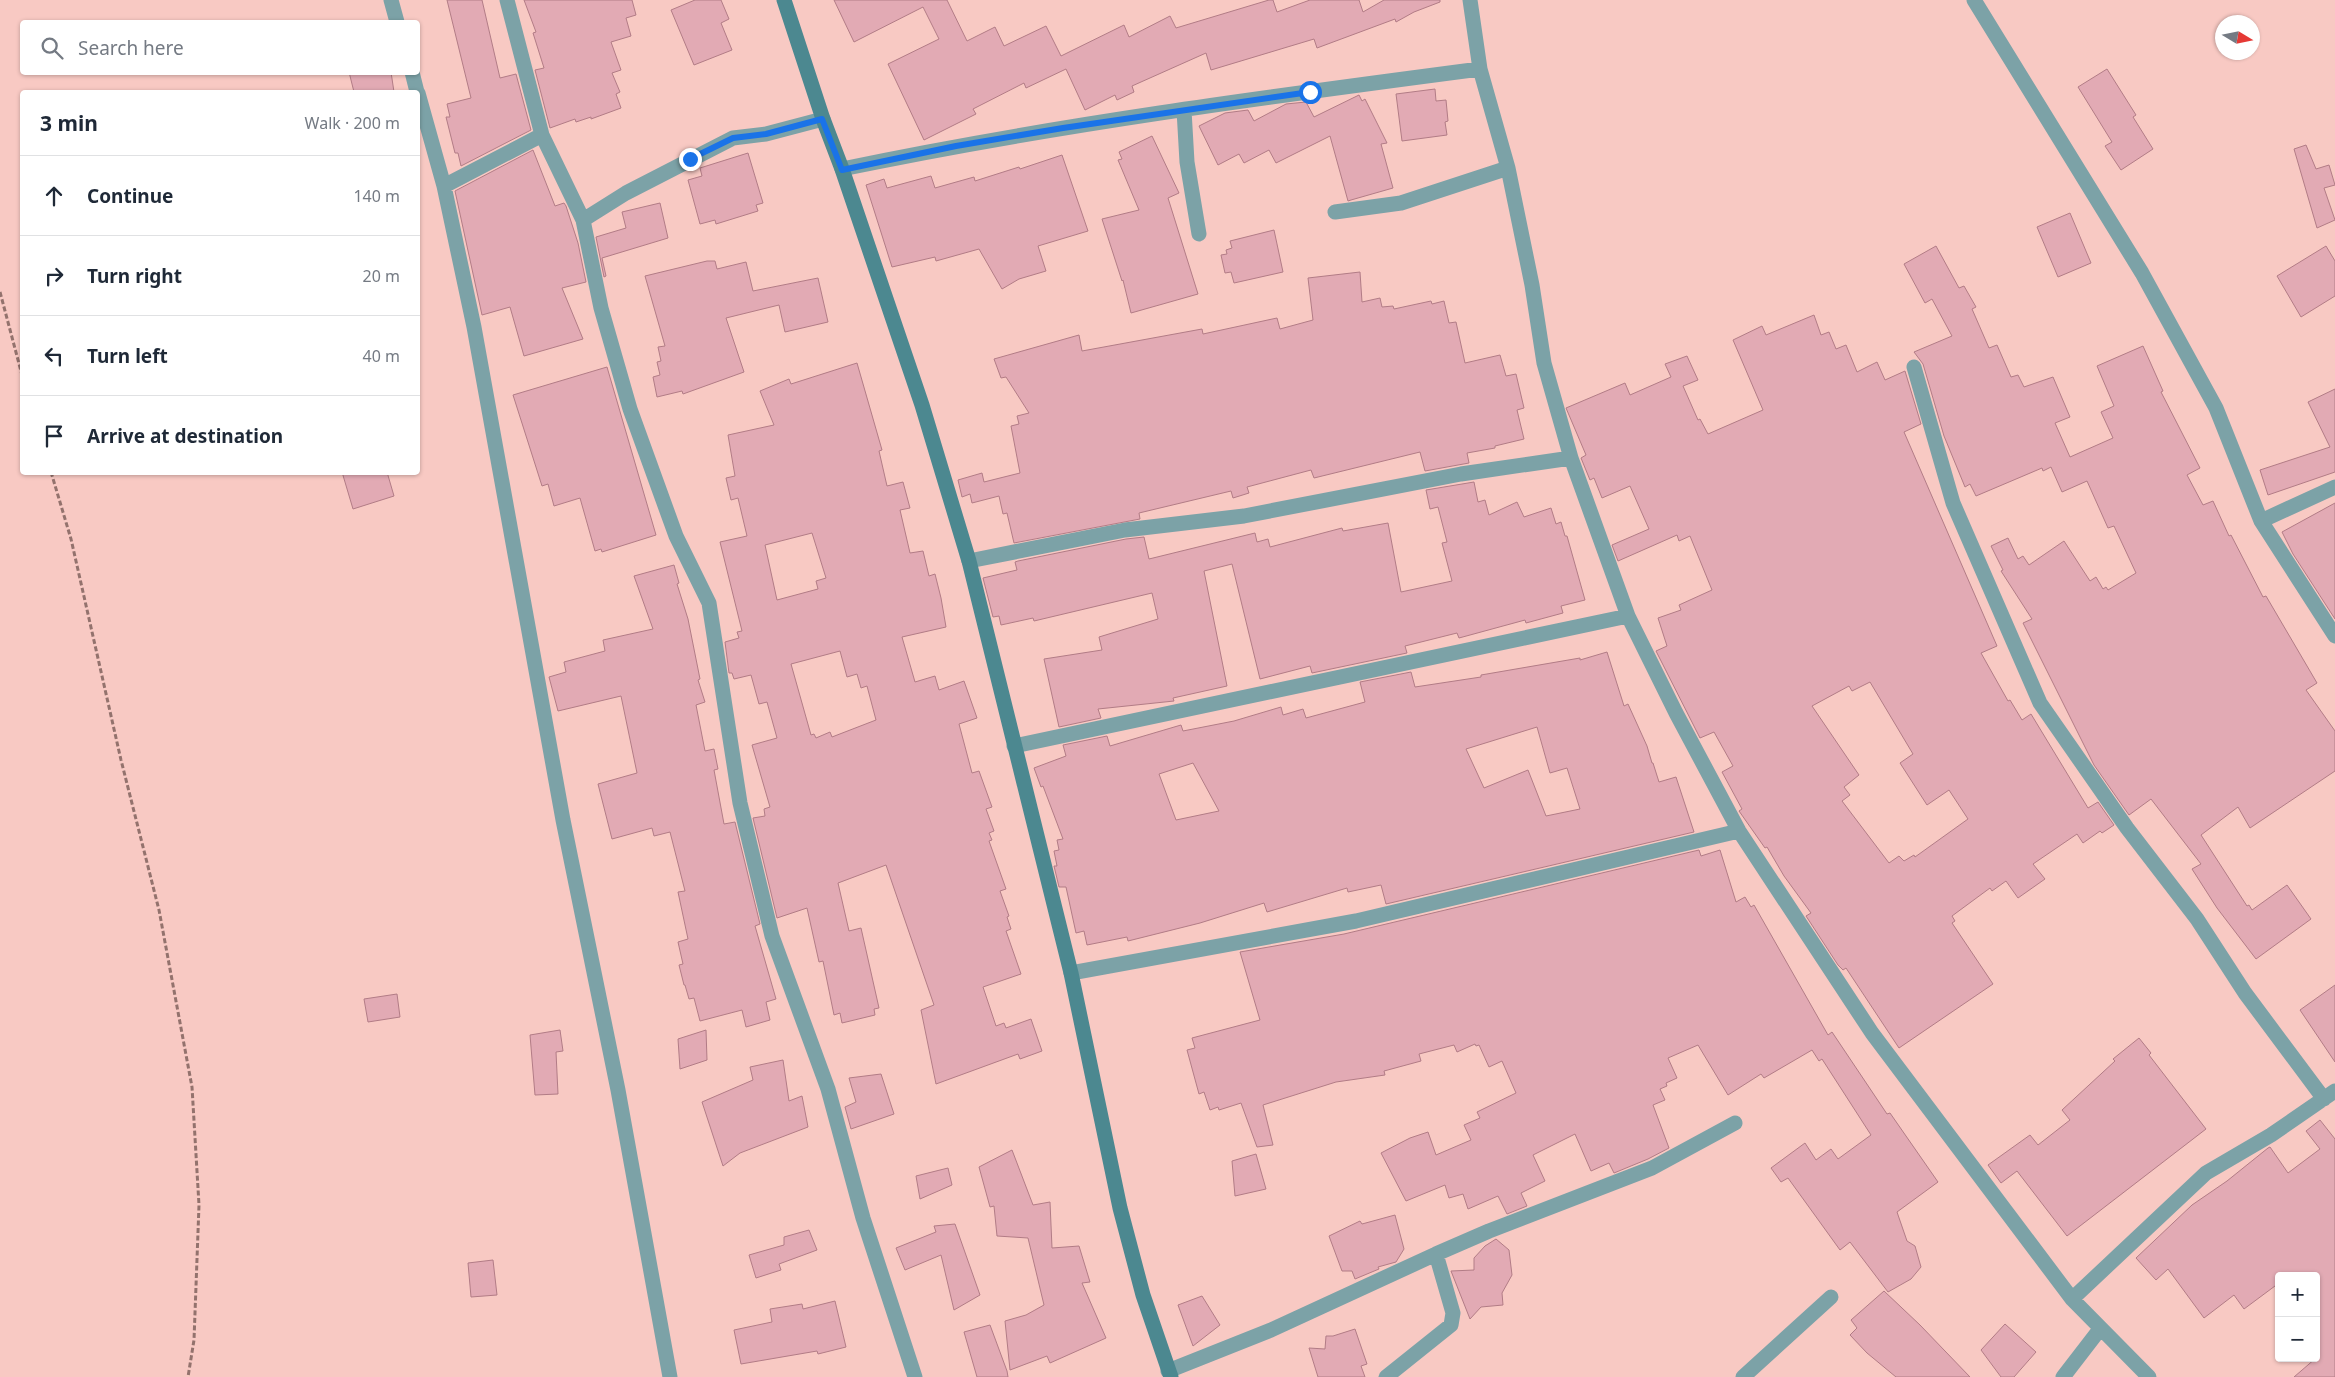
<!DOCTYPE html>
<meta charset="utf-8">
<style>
:root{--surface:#fff;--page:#f6f6f7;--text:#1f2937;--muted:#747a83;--line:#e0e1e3}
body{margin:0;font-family:"Noto Sans",sans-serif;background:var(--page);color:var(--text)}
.controls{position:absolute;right:15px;bottom:15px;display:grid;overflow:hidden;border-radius:5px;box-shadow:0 1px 4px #0004}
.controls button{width:45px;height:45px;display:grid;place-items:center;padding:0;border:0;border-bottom:1px solid var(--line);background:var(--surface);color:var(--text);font:25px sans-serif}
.compass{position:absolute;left:2215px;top:15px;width:45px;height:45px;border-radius:50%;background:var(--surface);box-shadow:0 1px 4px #0004;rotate:100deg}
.stop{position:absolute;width:15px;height:15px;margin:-11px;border:4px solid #1a73e8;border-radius:50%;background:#fff}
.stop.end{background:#1a73e8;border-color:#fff;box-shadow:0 1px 5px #0008}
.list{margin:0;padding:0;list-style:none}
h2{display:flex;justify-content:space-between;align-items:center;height:65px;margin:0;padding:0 20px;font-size:21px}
h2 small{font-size:16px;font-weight:400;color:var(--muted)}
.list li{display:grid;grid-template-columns:32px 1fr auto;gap:15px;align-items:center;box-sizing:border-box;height:80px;padding:0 20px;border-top:1px solid var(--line)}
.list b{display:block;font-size:19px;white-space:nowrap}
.list em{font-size:16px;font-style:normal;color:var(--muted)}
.icon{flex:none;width:28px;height:28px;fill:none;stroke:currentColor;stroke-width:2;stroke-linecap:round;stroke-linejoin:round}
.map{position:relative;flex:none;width:2335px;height:1377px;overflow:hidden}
.search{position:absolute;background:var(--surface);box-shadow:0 1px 4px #0004;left:20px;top:20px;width:400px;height:55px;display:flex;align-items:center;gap:12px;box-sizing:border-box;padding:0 18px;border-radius:5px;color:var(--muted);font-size:19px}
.panel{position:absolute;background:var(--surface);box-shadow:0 1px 4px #0004;left:20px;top:90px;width:400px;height:385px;border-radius:5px}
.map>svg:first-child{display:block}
.building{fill:#e2aab4;stroke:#b27c86;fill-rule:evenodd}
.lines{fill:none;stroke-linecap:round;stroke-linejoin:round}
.path{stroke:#93726d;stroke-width:3;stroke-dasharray:5 2.5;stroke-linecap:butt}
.street{stroke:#7ca2a7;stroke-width:15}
.secondary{stroke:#4c8890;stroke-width:15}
.route{stroke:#1a73e8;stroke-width:6}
</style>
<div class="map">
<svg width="2335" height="1377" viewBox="0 0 2335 1377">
<rect width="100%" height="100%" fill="#f8c9c3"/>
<!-- building -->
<path class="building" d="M 447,0 L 482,0 L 500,78 L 516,74 L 531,130 L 461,166 L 458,153 L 455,153 L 446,117 L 450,117 L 447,104 L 471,98 Z
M 524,0 L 632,0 L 636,15 L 626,18 L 631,36 L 611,42 L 621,70 L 612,73 L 620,92 L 616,94 L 621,108 L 591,119 L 591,117 L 576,122 L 575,119 L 550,128 L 535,70 L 544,68 L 533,33 L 536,32 Z
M 695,0 L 721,0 L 729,19 L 721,23 L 732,50 L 694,65 L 671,10 Z
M 834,0 L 947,0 L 967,41 L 995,27 L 1004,46 L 1046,26 L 1061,56 L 1124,25 L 1129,37 L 1170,16 L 1176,28 L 1269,0 L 1273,0 L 1277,12 L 1310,0 L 1359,0 L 1363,12 L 1384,0 L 1440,0 L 1440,2 L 1414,12 L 1396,22 L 1395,19 L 1317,48 L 1314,39 L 1211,70 L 1206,53 L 1132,86 L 1134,92 L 1117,100 L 1115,95 L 1085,110 L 1066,69 L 1026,88 L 1024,83 L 973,109 L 976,114 L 924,140 L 888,64 L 939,39 L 923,7 L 854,42 Z
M 2107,69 L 2136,115 L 2133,117 L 2153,149 L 2121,170 L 2105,146 L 2112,142 L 2078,87 Z
M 349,72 L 391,72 L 394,92 L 354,92 Z
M 1435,89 L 1436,101 L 1446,100 L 1448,121 L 1445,122 L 1447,135 L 1402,141 L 1396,94 Z
M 1359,95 L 1362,101 L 1365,99 L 1387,143 L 1381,144 L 1393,188 L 1351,200 L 1348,201 L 1330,136 L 1276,163 L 1269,150 L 1244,163 L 1239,154 L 1218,165 L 1199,126 L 1225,113 L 1248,110 L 1254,121 L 1286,104 L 1306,102 L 1314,117 Z
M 1152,136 L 1179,193 L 1168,198 L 1198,294 L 1131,313 L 1123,280 L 1122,281 L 1102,219 L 1139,210 L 1118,160 L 1122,159 L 1119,152 Z
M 2306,145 L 2316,169 L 2329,165 L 2335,185 L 2324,188 L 2335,220 L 2317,228 L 2294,149 Z
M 533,150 L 555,206 L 564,203 L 566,206 L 578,243 L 586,282 L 562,288 L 583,339 L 524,356 L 510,307 L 482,315 L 455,191 Z
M 748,153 L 763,203 L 756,205 L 758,211 L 716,224 L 715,220 L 700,224 L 688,180 L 702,176 L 700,168 Z
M 1062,155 L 1088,231 L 1038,246 L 1046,271 L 1019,279 L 1002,289 L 979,249 L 936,261 L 935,257 L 892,267 L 866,185 L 884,179 L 887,188 L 931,176 L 935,188 L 974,177 L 975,181 L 1019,167 L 1020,169 Z
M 660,203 L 668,238 L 602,258 L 606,276 L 604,277 L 596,237 L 626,228 L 622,212 Z
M 2070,213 L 2091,263 L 2058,277 L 2037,227 Z
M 1274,230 L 1283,272 L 1234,283 L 1231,272 L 1225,273 L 1221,255 L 1227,254 L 1226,250 L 1232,248 L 1230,241 Z
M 1936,246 L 1959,288 L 1964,286 L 1976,307 L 1972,309 L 1989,348 L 1997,345 L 2011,377 L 2018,375 L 2024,387 L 2053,377 L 2070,417 L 2055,423 L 2070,457 L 2113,438 L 2101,412 L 2114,406 L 2097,366 L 2143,346 L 2163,391 L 2161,392 L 2200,468 L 2187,475 L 2203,505 L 2213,501 L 2229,536 L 2231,535 L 2263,597 L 2266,596 L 2317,683 L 2306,690 L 2335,731 L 2335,771 L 2250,828 L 2238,807 L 2201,835 L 2247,906 L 2249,905 L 2252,910 L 2287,885 L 2311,919 L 2256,959 L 2217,908 L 2192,869 L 2201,864 L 2151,799 L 2129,815 L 2094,765 L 2023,623 L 2032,619 L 2001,571 L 2003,570 L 1991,546 L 2008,538 L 2018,559 L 2023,556 L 2029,565 L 2064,541 L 2090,581 L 2096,577 L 2103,589 L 2106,587 L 2108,590 L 2136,573 L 2114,526 L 2108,528 L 2087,481 L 2062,492 L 2051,467 L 2043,471 L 2042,468 L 1976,496 L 1970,484 L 1965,487 L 1944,436 L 1923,364 L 1914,352 L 1952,336 L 1932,299 L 1925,303 L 1904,264 Z
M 2326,246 L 2335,261 L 2335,296 L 2301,317 L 2277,276 Z
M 707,261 L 715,261 L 717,269 L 746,262 L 753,291 L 818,278 L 828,322 L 785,332 L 779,305 L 726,318 L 744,372 L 683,394 L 682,391 L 657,397 L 653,377 L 660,375 L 657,362 L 661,361 L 658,347 L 665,346 L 645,276 Z
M 1360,272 L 1362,302 L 1380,298 L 1382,307 L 1393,306 L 1394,309 L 1431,301 L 1432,304 L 1444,301 L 1449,323 L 1456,322 L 1465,363 L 1500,355 L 1506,376 L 1516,374 L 1524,408 L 1517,410 L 1524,439 L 1495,446 L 1495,448 L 1467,453 L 1469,463 L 1425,471 L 1420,452 L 1314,478 L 1311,470 L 1247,487 L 1249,493 L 1233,498 L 1231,491 L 1139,513 L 1140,519 L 1014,543 L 1007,513 L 1003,514 L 999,496 L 972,503 L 970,494 L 962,497 L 958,480 L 982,473 L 984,482 L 1020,473 L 1011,426 L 1019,424 L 1017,416 L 1029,413 L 1006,377 L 1001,378 L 994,359 L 1079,335 L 1082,351 L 1202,329 L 1203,334 L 1277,318 L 1280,329 L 1313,320 L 1308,278 Z
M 1814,315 L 1821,335 L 1829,332 L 1836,349 L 1846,345 L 1857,372 L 1877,362 L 1885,380 L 1905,371 L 1921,424 L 1904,432 L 1997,646 L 1981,653 L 2008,701 L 2010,700 L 2022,720 L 2031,714 L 2088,808 L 2098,802 L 2114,825 L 2102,833 L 2100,831 L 2083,843 L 2077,834 L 2033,864 L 2045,879 L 2018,898 L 2006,881 L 1992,891 L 1990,888 L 1952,916 L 1955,921 L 1952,923 L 1993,984 L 1899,1048 L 1846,968 L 1843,970 L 1838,965 L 1806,916 L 1811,913 L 1784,876 L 1767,847 L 1765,848 L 1739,811 L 1742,809 L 1722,772 L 1733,766 L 1714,732 L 1700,738 L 1656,651 L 1667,646 L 1658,618 L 1681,610 L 1679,605 L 1712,590 L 1690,536 L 1679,541 L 1677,535 L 1618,561 L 1612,545 L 1649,529 L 1630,486 L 1602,498 L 1594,478 L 1590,480 L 1581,458 L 1586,455 L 1566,408 L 1625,383 L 1630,395 L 1671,377 L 1665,364 L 1687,356 L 1698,380 L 1683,386 L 1698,420 L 1700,419 L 1708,434 L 1763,410 L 1733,340 L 1762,326 L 1766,335 ZM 1870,682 L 1913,754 L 1900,763 L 1927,805 L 1949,790 L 1968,819 L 1915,857 L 1914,855 L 1904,861 L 1899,856 L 1889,863 L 1842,801 L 1850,795 L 1844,787 L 1859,775 L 1812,706 L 1849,686 L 1852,691 Z
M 857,363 L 882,450 L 879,451 L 887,486 L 903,482 L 910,508 L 900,510 L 910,553 L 923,551 L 929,576 L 935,574 L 941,598 L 946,627 L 902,637 L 915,682 L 935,676 L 939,690 L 964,681 L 977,718 L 959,724 L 972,773 L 979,771 L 992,807 L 986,809 L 994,831 L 989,833 L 992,840 L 989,841 L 1006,889 L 1000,891 L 1009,916 L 1007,917 L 1011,929 L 1006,931 L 1021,974 L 983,987 L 996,1026 L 1004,1023 L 1006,1028 L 1031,1019 L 1042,1051 L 1020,1059 L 1018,1054 L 936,1084 L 921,1010 L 934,1005 L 886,865 L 838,883 L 849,931 L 861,928 L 879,1008 L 874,1009 L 875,1015 L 842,1023 L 840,1013 L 834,1015 L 823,961 L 819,962 L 807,908 L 777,918 L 753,818 L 765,816 L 764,809 L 770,807 L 752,745 L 777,738 L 767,702 L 759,704 L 751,675 L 734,679 L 732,673 L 729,673 L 725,642 L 739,638 L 737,632 L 742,631 L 720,542 L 747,536 L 738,498 L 731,500 L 726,478 L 735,476 L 728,435 L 774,425 L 760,391 L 789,379 L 791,384 ZM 812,533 L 826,578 L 816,581 L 818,589 L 777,600 L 765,545 ZM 840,651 L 847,677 L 857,674 L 861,688 L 867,686 L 876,720 L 832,737 L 830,732 L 816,738 L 814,734 L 811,735 L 791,664 Z
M 607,367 L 656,535 L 602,552 L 601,549 L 595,551 L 580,498 L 554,506 L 548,484 L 542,486 L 513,395 Z
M 2335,389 L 2335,472 L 2268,495 L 2260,470 L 2330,447 L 2308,402 Z
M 342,472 L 387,472 L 394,496 L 353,509 Z
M 1474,482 L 1478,502 L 1485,500 L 1489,515 L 1517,502 L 1524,517 L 1551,508 L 1556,524 L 1561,522 L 1565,536 L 1567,536 L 1585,600 L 1561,606 L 1563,613 L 1526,623 L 1525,620 L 1459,638 L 1457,633 L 1405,646 L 1407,653 L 1312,673 L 1310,666 L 1260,679 L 1232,564 L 1204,571 L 1227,686 L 1173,698 L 1174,701 L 1098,709 L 1101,718 L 1059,727 L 1044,659 L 1102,650 L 1099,637 L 1158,619 L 1152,593 L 1034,621 L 1033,618 L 1001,625 L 999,616 L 993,617 L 983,578 L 1017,570 L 1015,562 L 1018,561 L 1126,539 L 1144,537 L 1149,559 L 1255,533 L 1257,542 L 1268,539 L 1270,547 L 1342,528 L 1343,531 L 1388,523 L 1401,592 L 1452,581 L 1442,543 L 1447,542 L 1438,507 L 1430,509 L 1426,490 Z
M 2335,503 L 2335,619 L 2293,554 L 2282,532 Z
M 674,565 L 679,583 L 677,584 L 688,619 L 700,679 L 698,680 L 705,702 L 696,705 L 705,751 L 714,749 L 718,769 L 714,770 L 724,824 L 735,822 L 760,924 L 755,926 L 776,999 L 766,1002 L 770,1020 L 746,1027 L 742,1010 L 700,1021 L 694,998 L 689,999 L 685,985 L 684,985 L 679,965 L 683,964 L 678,942 L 688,939 L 678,892 L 685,891 L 670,832 L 654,836 L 652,828 L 612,839 L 598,784 L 637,773 L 621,696 L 558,711 L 549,677 L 566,672 L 564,662 L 605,651 L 603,640 L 653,629 L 634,576 Z
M 1607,652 L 1624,706 L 1628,704 L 1647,746 L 1652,763 L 1653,763 L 1659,782 L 1676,777 L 1694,832 L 1386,904 L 1381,885 L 1348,892 L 1347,888 L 1267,912 L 1264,903 L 1200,923 L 1128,941 L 1127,937 L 1087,945 L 1084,931 L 1076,933 L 1066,887 L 1059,887 L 1054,866 L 1057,866 L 1054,851 L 1059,850 L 1057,840 L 1063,839 L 1043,786 L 1041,787 L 1034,768 L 1066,756 L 1063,745 L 1107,736 L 1110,746 L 1181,725 L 1183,731 L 1234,721 L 1281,707 L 1283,715 L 1303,709 L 1306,718 L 1365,702 L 1360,682 L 1411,672 L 1415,687 L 1481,677 L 1481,675 L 1580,658 L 1580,660 ZM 1537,727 L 1550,773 L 1567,768 L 1580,809 L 1546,816 L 1528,770 L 1484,788 L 1466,749 ZM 1193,763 L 1219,811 L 1176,820 L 1159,774 Z
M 1699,850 L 1701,856 L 1720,850 L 1736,902 L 1745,897 L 1751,907 L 1754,905 L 1828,1035 L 1832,1032 L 1887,1114 L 1890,1113 L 1938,1182 L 1897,1212 L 1907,1241 L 1915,1246 L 1921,1267 L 1911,1279 L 1888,1292 L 1850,1242 L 1840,1250 L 1788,1178 L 1781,1182 L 1771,1168 L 1805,1143 L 1816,1160 L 1831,1149 L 1838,1159 L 1871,1135 L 1822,1059 L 1819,1061 L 1812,1050 L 1764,1078 L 1761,1074 L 1728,1095 L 1698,1045 L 1668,1058 L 1677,1078 L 1666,1083 L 1667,1086 L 1660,1089 L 1665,1100 L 1653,1105 L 1669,1148 L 1648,1159 L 1614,1173 L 1609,1163 L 1591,1171 L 1575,1134 L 1533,1155 L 1545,1181 L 1521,1193 L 1527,1206 L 1507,1214 L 1498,1196 L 1468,1209 L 1463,1194 L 1449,1198 L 1445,1185 L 1406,1201 L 1381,1153 L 1410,1138 L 1428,1132 L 1436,1155 L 1471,1140 L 1464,1125 L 1480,1118 L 1477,1112 L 1516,1093 L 1502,1061 L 1489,1067 L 1479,1045 L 1476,1046 L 1475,1044 L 1457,1052 L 1454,1045 L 1419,1054 L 1421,1061 L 1384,1071 L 1385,1075 L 1336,1082 L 1263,1105 L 1273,1145 L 1257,1147 L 1241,1103 L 1219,1110 L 1218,1107 L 1210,1110 L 1204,1092 L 1199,1094 L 1187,1050 L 1195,1048 L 1192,1038 L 1260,1020 L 1240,952 L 1344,934 Z
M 2335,985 L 2335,1062 L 2300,1010 Z
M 397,994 L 400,1017 L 368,1022 L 364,999 Z
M 560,1030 L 563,1051 L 556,1052 L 558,1094 L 535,1095 L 530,1035 Z
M 706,1030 L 707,1060 L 680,1069 L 678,1039 Z
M 2139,1038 L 2151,1053 L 2149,1055 L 2206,1129 L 2067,1236 L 2017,1171 L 2001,1183 L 1988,1165 L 2030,1135 L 2038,1145 L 2070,1120 L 2062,1110 L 2115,1061 L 2113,1059 Z
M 783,1060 L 789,1101 L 802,1096 L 808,1127 L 740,1153 L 723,1166 L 702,1102 L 753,1080 L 750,1067 Z
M 881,1074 L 894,1114 L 851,1129 L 845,1107 L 856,1102 L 849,1078 Z
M 2320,1120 L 2335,1139 L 2335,1377 L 2294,1377 L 2316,1358 L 2316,1276 L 2279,1276 L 2279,1283 L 2244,1309 L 2234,1295 L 2204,1318 L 2168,1269 L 2156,1280 L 2136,1258 L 2192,1205 L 2227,1181 L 2268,1148 L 2270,1147 L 2288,1173 L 2320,1149 L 2306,1131 Z
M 1012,1150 L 1033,1205 L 1050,1202 L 1052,1248 L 1079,1246 L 1090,1282 L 1082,1283 L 1106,1338 L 1050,1363 L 1047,1356 L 1010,1370 L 1005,1321 L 1026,1315 L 1044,1305 L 1028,1238 L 997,1236 L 994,1206 L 990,1207 L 979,1167 Z
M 1256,1154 L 1266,1189 L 1235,1196 L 1232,1161 Z
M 948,1168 L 952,1185 L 920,1199 L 916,1176 Z
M 1395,1215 L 1404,1249 L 1396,1262 L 1378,1267 L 1379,1269 L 1355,1279 L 1352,1271 L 1342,1271 L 1329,1236 L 1360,1221 L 1362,1224 Z
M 955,1224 L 980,1295 L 954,1310 L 941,1255 L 905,1270 L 896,1248 L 936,1232 L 934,1226 Z
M 809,1230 L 817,1250 L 779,1264 L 781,1270 L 756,1278 L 749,1255 L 784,1245 L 784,1237 Z
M 1496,1239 L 1509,1250 L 1512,1275 L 1502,1293 L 1503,1305 L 1481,1307 L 1470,1319 L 1451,1271 L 1474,1270 L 1474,1258 L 1485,1246 Z
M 493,1260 L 497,1295 L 471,1297 L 468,1263 Z
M 1884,1291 L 1920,1325 L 1970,1377 L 1896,1377 L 1867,1353 L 1850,1335 L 1857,1328 L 1851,1320 Z
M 1202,1296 L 1220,1325 L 1193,1346 L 1178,1305 Z
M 835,1301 L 846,1347 L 818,1354 L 817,1351 L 741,1364 L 734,1330 L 772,1322 L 770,1309 L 802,1304 L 803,1309 Z
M 2005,1324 L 2036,1352 L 2014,1377 L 2001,1377 L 1981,1350 Z
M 990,1325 L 1007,1371 L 1008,1377 L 977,1377 L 964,1332 Z
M 1355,1329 L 1367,1364 L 1361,1366 L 1365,1377 L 1318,1377 L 1309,1348 L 1325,1349 L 1326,1336 L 1333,1336 Z"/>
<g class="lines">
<!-- path -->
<path class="path" d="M 0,292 L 22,375
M 51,472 L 71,539 L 121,760 L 159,910 L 192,1087 L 199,1205 L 194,1340 L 188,1377"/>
<!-- street -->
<path class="street" d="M 391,0 L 397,22
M 507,0 L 542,135 L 583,220 L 601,308 L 630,409 L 676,536 L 709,603 L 740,803 L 772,936 L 828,1089 L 863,1218 L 915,1377
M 1470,0 L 1480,69 L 1508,168 L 1532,285 L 1544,363 L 1571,458 L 1628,616 L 1676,713 L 1739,831 L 1872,1033 L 2072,1299 L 2149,1377
M 1974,0 L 2142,273 L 2216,408 L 2261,521 L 2335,636
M 412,72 L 417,92
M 418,93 L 444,186 L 474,327 L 563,820 L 618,1090 L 670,1377
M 1184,110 L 1187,162 L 1199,234
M 842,169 C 1053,125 1266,97 1480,69
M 444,186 L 542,135
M 1335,212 L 1401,203 L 1508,168
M 583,220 L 626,193 L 733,138 L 766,134 L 823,119
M 1914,367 L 1953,503 L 2040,703 L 2127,828 L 2197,919 L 2245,993 L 2324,1099
M 2261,521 L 2335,487
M 969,561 L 1125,530 L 1244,516 L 1461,474 L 1571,458
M 1014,746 L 1628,616
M 1071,973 L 1356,921 L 1739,831
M 2072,1299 L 2206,1173 L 2271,1135 L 2335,1091
M 1168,1371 L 1271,1330 L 1436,1254
M 1386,1377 L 1451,1325 L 1453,1313 L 1436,1254 L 1489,1231 L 1652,1168 L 1735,1123
M 1743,1377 L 1831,1297
M 2063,1377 L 2100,1329"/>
<!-- secondary -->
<path class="secondary" d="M 784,0 L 823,119 L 842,169 L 922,405 L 969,561 L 1071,973 L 1120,1208 L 1143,1295 L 1171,1377"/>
</g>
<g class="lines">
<!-- route -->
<path class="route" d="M 690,159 L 733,138 L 766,134 L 822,119 L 842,170 L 956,146 L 1063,128 L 1310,92"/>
</g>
</svg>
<div class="controls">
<button>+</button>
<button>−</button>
</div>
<svg class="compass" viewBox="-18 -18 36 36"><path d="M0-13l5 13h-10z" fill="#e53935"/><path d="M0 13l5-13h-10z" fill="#747a83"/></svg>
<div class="stop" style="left:1310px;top:92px"></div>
<div class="stop end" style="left:690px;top:159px"></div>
<div class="search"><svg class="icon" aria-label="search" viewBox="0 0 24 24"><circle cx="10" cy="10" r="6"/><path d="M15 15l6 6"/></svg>Search here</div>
<section class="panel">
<h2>3 min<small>Walk · 200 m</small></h2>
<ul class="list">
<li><svg class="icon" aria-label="ahead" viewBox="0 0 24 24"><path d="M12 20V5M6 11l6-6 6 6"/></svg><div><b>Continue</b></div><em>140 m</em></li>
<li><svg class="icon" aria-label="right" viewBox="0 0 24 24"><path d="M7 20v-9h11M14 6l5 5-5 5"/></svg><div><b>Turn right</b></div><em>20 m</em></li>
<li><svg class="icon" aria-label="left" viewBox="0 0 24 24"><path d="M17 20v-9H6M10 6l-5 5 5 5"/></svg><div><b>Turn left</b></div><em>40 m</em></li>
<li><svg class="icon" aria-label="arrive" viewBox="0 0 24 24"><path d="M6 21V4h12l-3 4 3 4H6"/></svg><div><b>Arrive at destination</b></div></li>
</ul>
</section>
</div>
